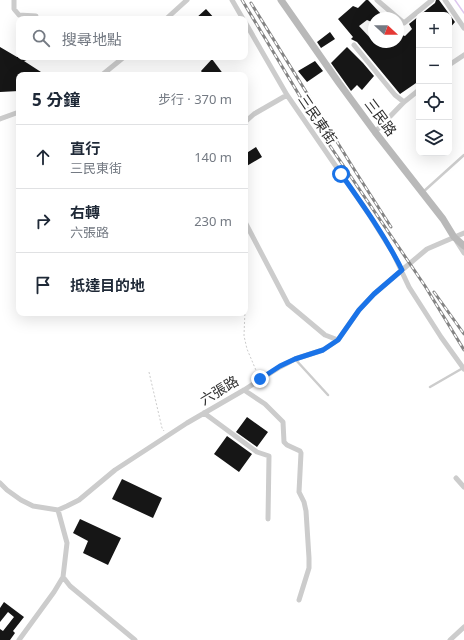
<!DOCTYPE html>
<html lang="zh-TW">
<meta charset="utf-8">
<style>
:root{--surface:#fff;--page:#f6f6f7;--text:#1f2937;--muted:#747a83;--line:#e0e1e3}
body{margin:0;font-family:"Noto Sans","Noto Sans TC",sans-serif;background:var(--page);color:var(--text)}
.controls{position:absolute;right:12px;top:12px;display:grid;overflow:hidden;border-radius:8px;box-shadow:0 4px 16px #0002}
.controls button{width:36px;height:36px;display:grid;place-items:center;padding:0;border:0;border-bottom:1px solid var(--line);background:var(--surface);color:var(--text);font:20px sans-serif}
.compass{position:absolute;left:368px;top:12px;width:36px;height:36px;border-radius:50%;background:var(--surface);box-shadow:0 4px 16px #0002;rotate:111deg}
.stop{position:absolute;width:12px;height:12px;margin:-9px;border:3px solid #1a73e8;border-radius:50%;background:#fff}
.stop.end{background:#1a73e8;border-color:#fff;box-shadow:0 1px 4px #0008}
.list{margin:0;padding:0;list-style:none}
h2{display:flex;justify-content:space-between;align-items:center;height:52px;margin:0;padding:0 16px;font-size:17px}
h2 small{font-size:13px;font-weight:400;color:var(--muted)}
.list li{display:grid;grid-template-columns:26px 1fr auto;gap:12px;align-items:center;box-sizing:border-box;height:64px;padding:0 16px;border-top:1px solid var(--line)}
.list b{display:block;font-size:15px;white-space:nowrap}
.list p{margin:0;font-size:13px;white-space:nowrap;color:var(--muted)}
.list em{font-size:13px;font-style:normal;color:var(--muted)}
.icon{flex:none;width:22px;height:22px;fill:none;stroke:currentColor;stroke-width:2;stroke-linecap:round;stroke-linejoin:round}
.map{position:relative;flex:none;width:464px;height:640px;overflow:hidden}
.search{position:absolute;background:var(--surface);box-shadow:0 4px 16px #0002;left:16px;top:16px;width:232px;height:44px;display:flex;align-items:center;gap:10px;box-sizing:border-box;padding:0 14px;border-radius:8px;color:var(--muted);font-size:15px}
.panel{position:absolute;background:var(--surface);box-shadow:0 4px 16px #0002;left:16px;top:72px;width:232px;height:244px;border-radius:8px}
.map>svg:first-child{display:block}
.lines{fill:none;stroke-linecap:round;stroke-linejoin:round}
.stream{stroke:#ddc7ee;stroke-width:1.5}
.building{fill:#161616}
.path{stroke:#ccc;stroke-width:1;stroke-dasharray:2 2;stroke-linecap:butt}
.lane{stroke:#ccc;stroke-width:2.5}
.street{stroke:#ccc;stroke-width:5}
.secondary{stroke:#b9b9b9;stroke-width:7}
.rail-casing{stroke:#848484;stroke-width:3}
.rail{stroke:#fff;stroke-width:1.5;stroke-dasharray:4.5;stroke-linecap:butt}
.route{stroke:#1a73e8;stroke-width:5}
.labels{text-anchor:middle;dominant-baseline:central;stroke-width:4;stroke-linejoin:round;paint-order:stroke}
.street-label{font-size:14px;fill:#2f2f2f;stroke:#fff}
</style>
<div class="map">
<svg width="464" height="640" viewBox="0 0 464 640">
<rect width="100%" height="100%" fill="#fff"/>
<g class="lines">
<!-- stream -->
<path class="stream" d="M 455,0 L 464,13"/>
</g>
<!-- building -->
<path class="building" d="M 366,0 L 368,0 L 383,16 L 381,18 L 374,18 L 374,23 L 367,20 L 359,26 L 374,42 L 398,42 L 398,34 L 405,36 L 412,29 L 409,24 L 419,16 L 419,81 L 400,94 L 357,42 L 351,39 L 353,37 L 338,19 L 353,6 L 358,8 Z
M 436,0 L 439,0 L 455,22 L 449,29 L 449,15 L 420,15 L 435,3 Z
M 206,9 L 215,19 L 195,19 Z
M 330,32 L 335,39 L 321,48 L 317,42 Z
M 0,47 L 17,57 L 34,57 L 24,61 L 41,72 L 42,75 L 19,75 L 19,91 L 0,92 Z
M 347,47 L 363,63 L 374,76 L 362,90 L 357,85 L 351,91 L 331,63 Z
M 212,59 L 224,75 L 204,75 L 201,71 Z
M 315,61 L 323,71 L 307,82 L 298,71 Z
M 256,147 L 262,157 L 245,167 L 245,154 Z
M 247,417 L 268,432 L 257,447 L 236,432 Z
M 227,436 L 252,454 L 239,472 L 214,454 Z
M 122,479 L 162,498 L 153,518 L 112,499 Z
M 80,519 L 121,538 L 108,565 L 83,553 L 88,541 L 73,533 Z
M 4,602 L 24,617 L 13,631 L 15,633 L 10,640 L 0,640 L 0,629 L 3,631 L 14,617 L 8,612 L 0,622 L 0,608 Z"/>
<g class="lines">
<!-- path -->
<path class="path" d="M 245,310 L 244,336 L 247,349 L 258,375
M 149,372 L 162,428 L 164,431"/>
<!-- lane -->
<path class="lane" d="M 423,192 L 464,155
M 295,359 L 328,395
M 430,387 L 463,368"/>
<!-- street -->
<path class="street" d="M 14,0 L 14,9 L 19,15 L 36,16
M 232,0 L 243,19
M 377,0 L 398,18
M 445,0 L 464,28
M 398,18 L 404,23 L 432,0
M 166,19 L 187,0
M 245,22 L 287,95 L 368,213 L 393,253 L 409,287 L 441,337 L 464,369
M 354,45 L 395,95 L 404,102
M 449,65 L 464,55
M 102,75 L 124,57
M 0,119 L 19,112
M 245,122 L 254,114 L 287,95
M 375,132 L 404,102 L 419,90
M 245,222 L 288,304 L 325,335 L 338,340
M 457,242 L 464,253
M 244,390 L 265,404 L 283,422 L 284,442 L 287,445 L 300,451 L 301,453 L 299,492 L 304,502 L 306,511 L 309,558 L 309,568 L 299,600
M 204,413 L 257,452 L 269,456 L 268,519
M 456,478 L 464,487
M 0,483 L 7,490 L 21,500 L 33,506 L 58,510 L 67,506 L 79,500 L 115,470 L 187,423 L 244,390 L 280,367 L 295,359 L 323,350 L 338,340 L 359,310 L 374,294 L 402,270 L 427,249 L 464,233
M 63,577 L 70,586 L 135,640
M 19,640 L 54,592 L 63,577 L 67,543 L 58,510
M 450,640 L 464,627"/>
<!-- secondary -->
<path class="secondary" d="M 281,0 L 339,83 L 375,132 L 443,219 L 454,237 L 464,246"/>
<!-- rail casing -->
<g class="rail-casing">
<path id="rail" d="M 242,0 L 328,143 L 425,286 L 464,350
M 251,3 L 357,174 L 391,227
M 434,292 L 464,334"/>
</g>
<!-- rail -->
<use href="#rail" class="rail"/>
</g>
<g class="lines">
<!-- route -->
<path class="route" d="M 260,379 L 280,366 L 295,359 L 323,350 L 338,340 L 359,310 L 374,294 L 402,270 C 385,236 363,205 341,174"/>
</g>
<g class="labels">
<!-- street labels -->
<g class="street-label">
<text transform="translate(381 117) rotate(53)">三民路</text>
<text transform="translate(318 119) rotate(56)">三民東街</text>
<text transform="translate(219 390) rotate(-31)">六張路</text>
</g>
</g>
</svg>
<div class="controls">
<button>+</button>
<button>−</button>
<button><svg class="icon" aria-label="locate" viewBox="0 0 24 24"><circle cx="12" cy="12" r="6"/><path d="M12 2v4M12 18v4M2 12h4M18 12h4"/></svg></button>
<button><svg class="icon" aria-label="layers" viewBox="0 0 24 24"><path d="M12 4l9 5-9 5-9-5zM3 14l9 5 9-5"/></svg></button>
</div>
<svg class="compass" viewBox="-18 -18 36 36"><path d="M0-13l5 13h-10z" fill="#e53935"/><path d="M0 13l5-13h-10z" fill="#747a83"/></svg>
<div class="stop" style="left:341px;top:174px"></div>
<div class="stop end" style="left:260px;top:379px"></div>
<div class="search"><svg class="icon" aria-label="search" viewBox="0 0 24 24"><circle cx="10" cy="10" r="6"/><path d="M15 15l6 6"/></svg>搜尋地點</div>
<section class="panel">
<h2>5 分鐘<small>步行 · 370 m</small></h2>
<ul class="list">
<li><svg class="icon" aria-label="ahead" viewBox="0 0 24 24"><path d="M12 20V5M6 11l6-6 6 6"/></svg><div><b>直行</b><p>三民東街</p></div><em>140 m</em></li>
<li><svg class="icon" aria-label="right" viewBox="0 0 24 24"><path d="M7 20v-9h11M14 6l5 5-5 5"/></svg><div><b>右轉</b><p>六張路</p></div><em>230 m</em></li>
<li><svg class="icon" aria-label="arrive" viewBox="0 0 24 24"><path d="M6 21V4h12l-3 4 3 4H6"/></svg><div><b>抵達目的地</b></div></li>
</ul>
</section>
</div>
